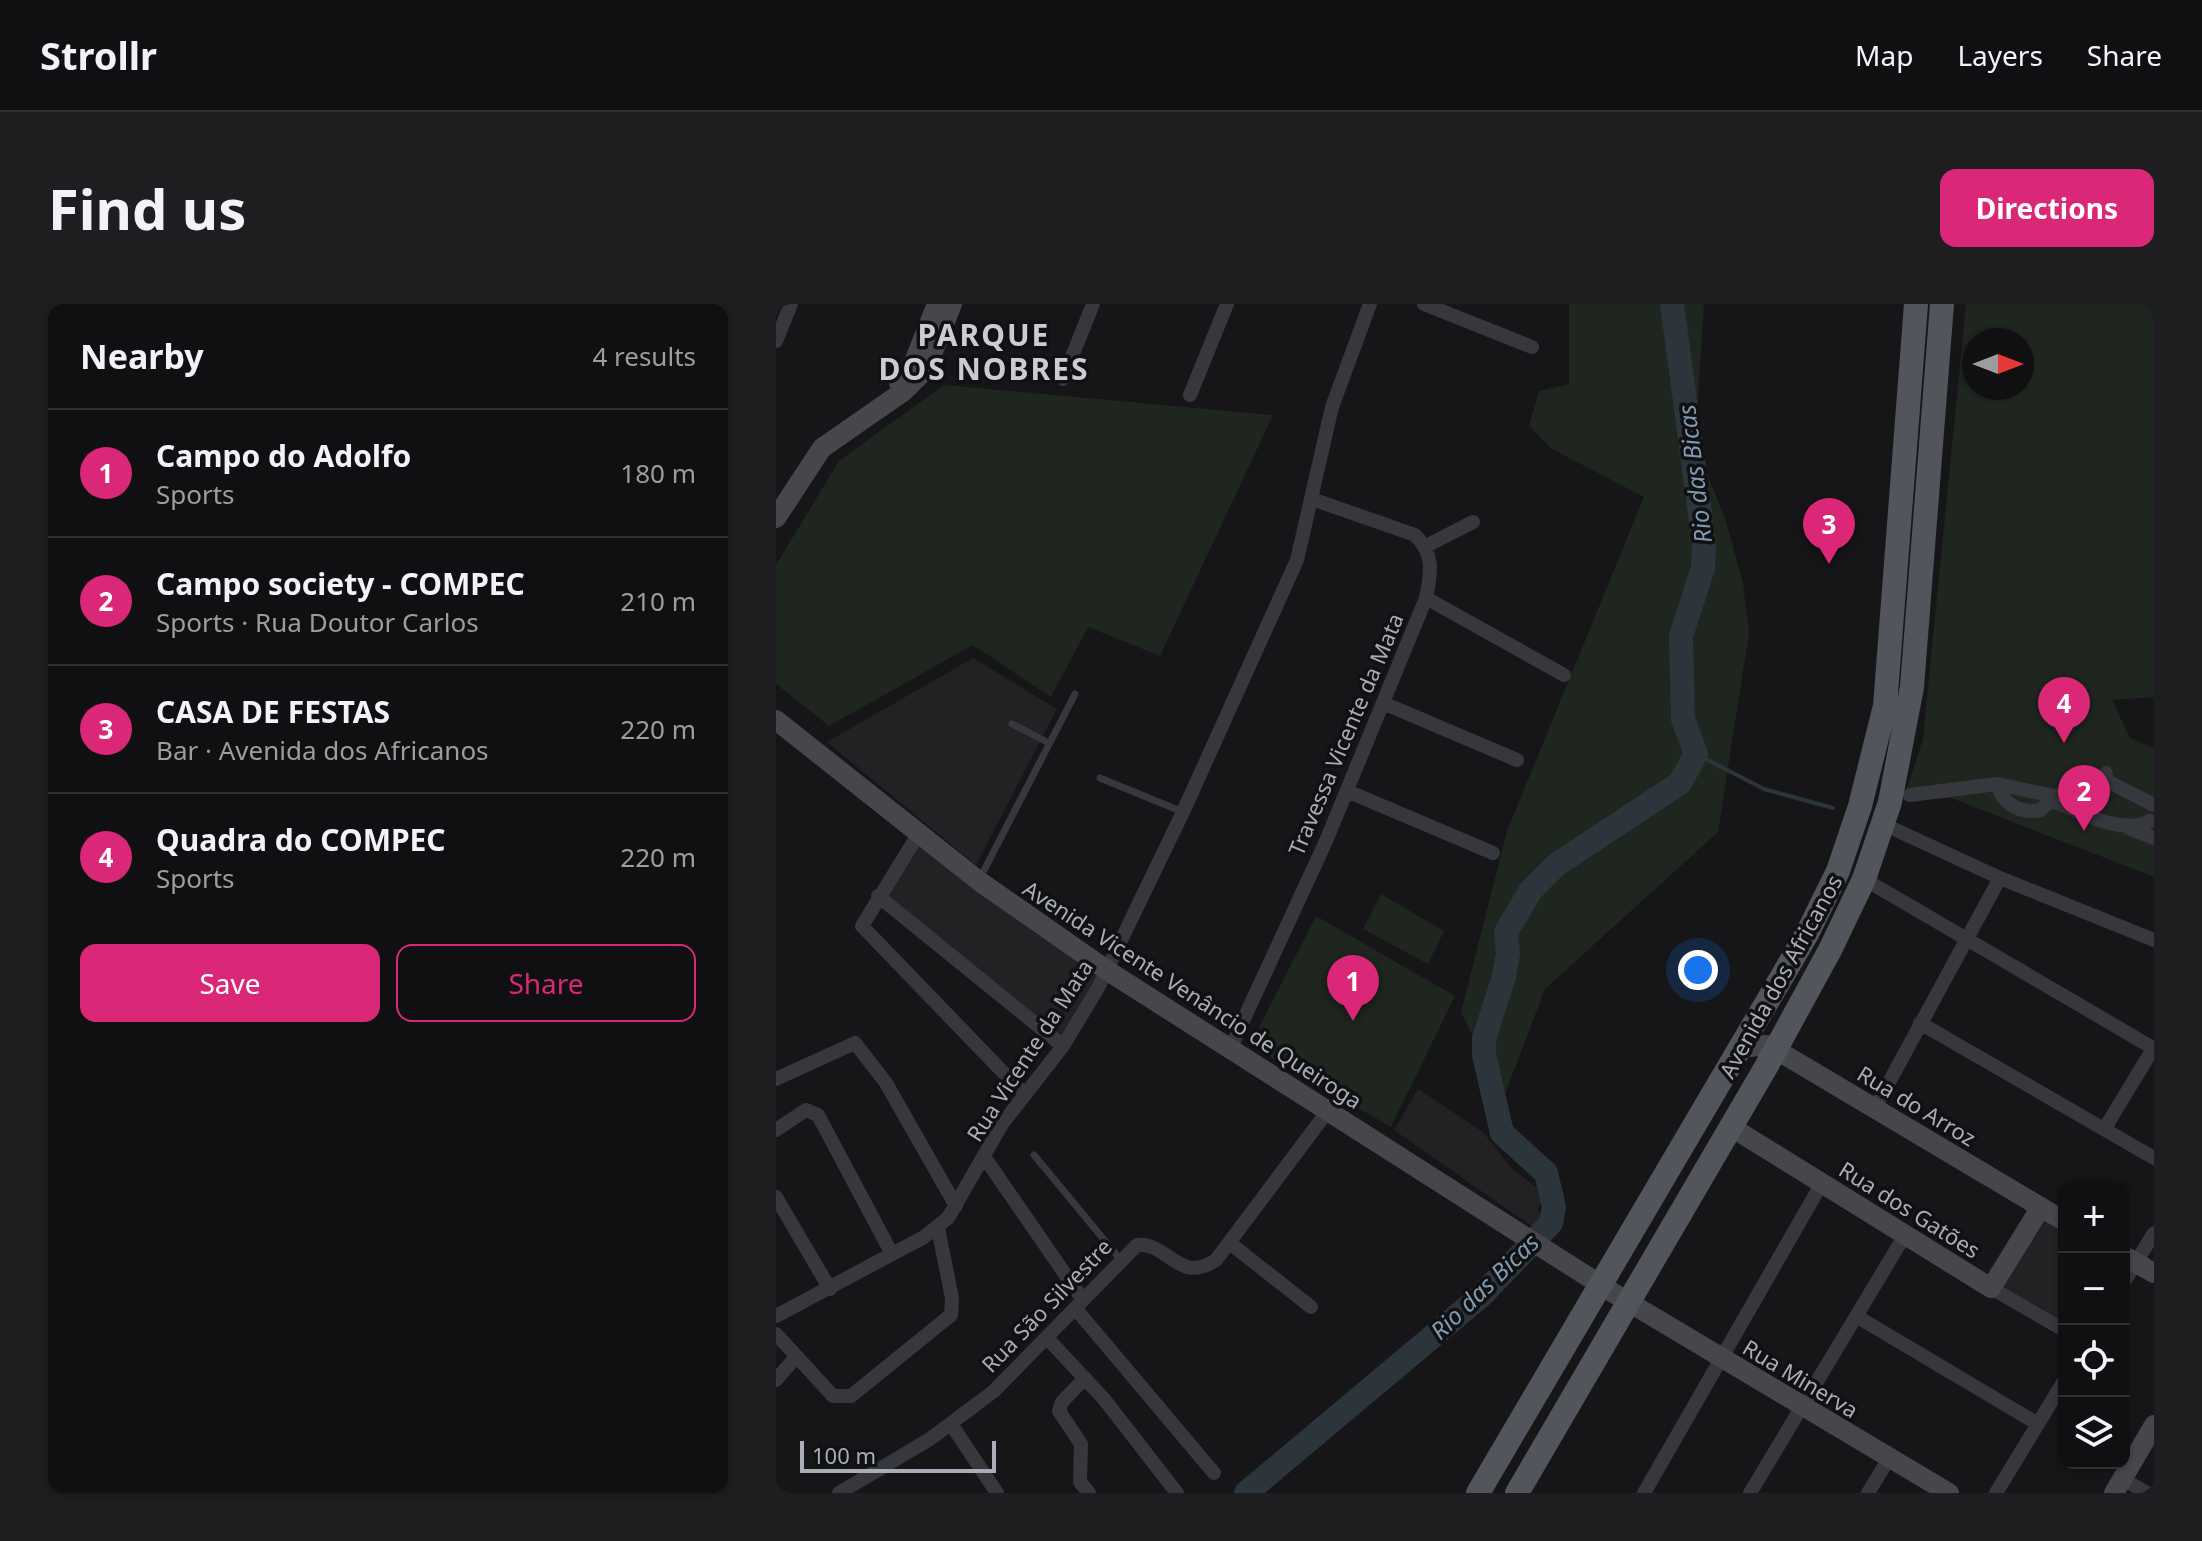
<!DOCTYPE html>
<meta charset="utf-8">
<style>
:root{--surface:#101012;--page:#1e1e20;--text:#f1f3f6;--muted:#9c9d9f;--line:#303032;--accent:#db2777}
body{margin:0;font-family:"Noto Sans",sans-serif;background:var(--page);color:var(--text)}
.controls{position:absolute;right:24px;bottom:24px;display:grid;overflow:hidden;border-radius:16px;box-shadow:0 2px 6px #0004}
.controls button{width:72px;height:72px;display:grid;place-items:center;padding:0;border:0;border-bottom:2px solid var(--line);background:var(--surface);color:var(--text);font:40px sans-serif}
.compass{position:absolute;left:1186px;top:24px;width:72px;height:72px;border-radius:50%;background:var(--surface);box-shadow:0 2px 6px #0004;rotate:90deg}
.scale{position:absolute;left:24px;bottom:20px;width:196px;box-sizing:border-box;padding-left:8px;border:4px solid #a8adb8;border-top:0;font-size:22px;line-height:28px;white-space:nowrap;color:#a8adb8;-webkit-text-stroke:6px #111113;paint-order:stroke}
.you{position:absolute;left:922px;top:666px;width:28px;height:28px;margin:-20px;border:6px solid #fff;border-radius:50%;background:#1a73e8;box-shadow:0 0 0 12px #1a73e833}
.badge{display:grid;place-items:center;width:52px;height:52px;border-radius:50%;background:var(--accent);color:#fff;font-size:26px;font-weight:700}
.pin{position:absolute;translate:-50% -66px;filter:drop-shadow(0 2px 4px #0008)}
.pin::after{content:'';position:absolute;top:42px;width:28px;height:24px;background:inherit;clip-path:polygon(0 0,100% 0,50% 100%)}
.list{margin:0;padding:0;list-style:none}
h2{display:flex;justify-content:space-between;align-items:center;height:104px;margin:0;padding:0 32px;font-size:34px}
h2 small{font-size:26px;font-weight:400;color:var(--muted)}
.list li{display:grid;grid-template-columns:52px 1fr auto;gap:24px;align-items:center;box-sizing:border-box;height:128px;padding:0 32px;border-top:2px solid var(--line)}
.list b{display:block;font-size:30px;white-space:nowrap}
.list p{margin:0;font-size:26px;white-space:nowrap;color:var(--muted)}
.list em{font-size:26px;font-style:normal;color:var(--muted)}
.actions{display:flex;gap:16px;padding:24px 32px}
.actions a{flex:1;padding:18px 0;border:2px solid var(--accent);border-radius:16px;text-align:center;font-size:28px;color:var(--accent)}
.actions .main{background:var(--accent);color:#fff}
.icon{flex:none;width:44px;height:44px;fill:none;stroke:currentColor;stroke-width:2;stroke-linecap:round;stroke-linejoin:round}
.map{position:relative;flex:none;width:1378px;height:1189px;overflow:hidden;border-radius:16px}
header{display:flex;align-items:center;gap:48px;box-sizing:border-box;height:112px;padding:0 40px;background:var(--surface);border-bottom:2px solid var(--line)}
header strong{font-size:38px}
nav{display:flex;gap:44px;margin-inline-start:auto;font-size:28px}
.intro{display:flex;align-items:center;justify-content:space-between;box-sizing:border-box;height:192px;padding:0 48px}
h1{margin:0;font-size:56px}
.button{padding:20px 36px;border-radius:16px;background:var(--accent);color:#fff;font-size:28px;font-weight:700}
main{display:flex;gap:48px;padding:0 48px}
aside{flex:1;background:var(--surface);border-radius:16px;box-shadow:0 2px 6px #0004}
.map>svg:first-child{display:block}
.built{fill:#222225}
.green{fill:#1e261f;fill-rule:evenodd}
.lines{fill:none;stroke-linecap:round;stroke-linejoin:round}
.stream{stroke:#2c353c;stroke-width:4}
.river{stroke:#2c353c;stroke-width:24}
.lane{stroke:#37383d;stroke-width:7}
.street{stroke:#37383d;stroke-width:14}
.secondary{stroke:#45474d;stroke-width:20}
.primary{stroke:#53555c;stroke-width:24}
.labels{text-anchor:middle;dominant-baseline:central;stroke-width:7;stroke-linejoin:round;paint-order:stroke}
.street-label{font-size:22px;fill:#a8adb8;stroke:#111113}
.water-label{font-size:24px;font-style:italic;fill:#7f9bb3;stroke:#111113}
.district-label{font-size:30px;font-weight:bold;letter-spacing:2px;fill:#c9ccd4;stroke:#111113}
</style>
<header>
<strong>Strollr</strong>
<nav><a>Map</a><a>Layers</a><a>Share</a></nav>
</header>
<div class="intro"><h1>Find us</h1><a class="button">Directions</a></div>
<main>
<aside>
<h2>Nearby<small>4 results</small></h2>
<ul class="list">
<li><span class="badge">1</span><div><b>Campo do Adolfo</b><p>Sports</p></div><em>180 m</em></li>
<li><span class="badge">2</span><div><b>Campo society - COMPEC</b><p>Sports · Rua Doutor Carlos</p></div><em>210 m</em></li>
<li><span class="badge">3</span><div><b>CASA DE FESTAS</b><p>Bar · Avenida dos Africanos</p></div><em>220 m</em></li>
<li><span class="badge">4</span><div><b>Quadra do COMPEC</b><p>Sports</p></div><em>220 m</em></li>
</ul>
<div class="actions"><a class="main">Save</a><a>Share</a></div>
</aside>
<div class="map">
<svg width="1378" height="1189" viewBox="0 0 1378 1189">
<rect width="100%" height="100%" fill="#161618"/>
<!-- built -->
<path class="built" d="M 197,354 L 281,405 L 200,561 L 51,438 Z
M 143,529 L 332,667 L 287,742 L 102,592 Z
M 642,785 L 707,828 L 735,864 L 765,887 L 768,895 L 761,905 L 767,913 L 761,926 L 618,826 Z
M 1265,903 L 1288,917 L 1288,1026 L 1215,984 Z"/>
<!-- green -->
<path class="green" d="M 793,0 L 928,0 L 919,141 L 949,214 L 967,279 L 973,329 L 942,528 L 769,685 L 727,795 L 685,708 L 731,527 L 868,193 L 776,145 L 753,122 L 763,87 L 793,80 Z
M 1190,0 L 1378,0 L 1378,393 L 1336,396 L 1354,434 L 1378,444 L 1378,573 L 1175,494 L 1127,496 L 1147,435 ZM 1198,36 L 1246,36 L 1246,84 L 1198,84 Z
M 168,81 L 497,111 L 384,352 L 312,323 L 275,393 L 197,341 L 53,422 L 0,380 L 0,261 L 63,157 Z
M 605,590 L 668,627 L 652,660 L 587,625 Z
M 540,612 L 679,692 L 615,823 L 474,741 Z"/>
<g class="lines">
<!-- stream -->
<path class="stream" d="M 920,450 L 988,485 L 1057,504"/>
<!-- river -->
<path class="river" d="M 470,1189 L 706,991 L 775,919 L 778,903 L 770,869 L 726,829 L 708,751 L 708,735 L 728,672 L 732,650 L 730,628 L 755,586 L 780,561 L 904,479 L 920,450 L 907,415 L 905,332 L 927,264 L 928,239 L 896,0"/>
<!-- lane -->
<path class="lane" d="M 236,420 L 273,439
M 324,474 L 407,508
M 203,576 L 299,390
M 258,851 L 344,955"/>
<!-- street -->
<path class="street" d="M 648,0 L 756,43
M 0,37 L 15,0
M 287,75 L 317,0
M 414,91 L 451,0
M 650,242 L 697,218
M 650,294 L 788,371
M 607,399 L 741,456
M 1329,476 L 1378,501
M 1221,480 C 1227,500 1243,510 1264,506 L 1276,496
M 571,487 L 717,549
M 1134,491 L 1221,480 L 1278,492 L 1317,486 L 1328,478 L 1330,469
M 1272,495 C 1299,505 1345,533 1374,517
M 1107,520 L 1224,574 L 1378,636
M 1352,524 L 1378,534
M 143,529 L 86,622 L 249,791
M 1088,575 L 1377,744
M 102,592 L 287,742
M 1144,719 L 1378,854
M 454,745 L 550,537 L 650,294 C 655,268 659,251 639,231 L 536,195
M 0,775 L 79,739 L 110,779 L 180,902
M 1099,804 L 1224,574
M 1329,824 L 1378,743
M 0,826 L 30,806 L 42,811 L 116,950
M 209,854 L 307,996
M 0,893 L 54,985
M 455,940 L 535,1003
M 1348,978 L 1378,929
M 1215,984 L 1288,1026
M 299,1004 L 438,1169
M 0,1012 L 148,933 L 172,914 L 226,820 L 287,742 L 322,684 L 407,508 L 521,256 L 556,103 L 594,0
M 1080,1012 L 1262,1120
M 0,1030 L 57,1092 L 75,1092 L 175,1011 L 176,994 L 162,924
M 271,1034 L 328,1095 L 401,1189
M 309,1074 L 286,1098 L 283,1107 L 305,1140 L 304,1178 L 313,1189
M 0,1076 L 20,1053
M 175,1120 L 221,1189
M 1347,1175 L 1371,1189
M 63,1189 L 154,1135 L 218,1087 L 361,941 C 393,938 402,981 440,956 L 551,808
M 868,1189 L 1046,879
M 974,1189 L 1129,931
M 1092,1189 L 1113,1154
M 1220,1189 L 1288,1077"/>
<!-- secondary -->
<path class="secondary" d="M 123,79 L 138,58 L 161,0
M 0,214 L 46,144 L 128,87 L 150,65 L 176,0
M 0,416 L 203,577 L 332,667 L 839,990 L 1173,1189
M 966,744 L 990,741 L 999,745 L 1288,917
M 955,823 L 1215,984 L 1265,903
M 1348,952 L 1378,969
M 1338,1189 L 1378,1121"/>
<!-- primary -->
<path class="primary" d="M 702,1189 L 1031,630 L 1062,567 L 1084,502 L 1109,402 L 1140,0
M 741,1189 L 990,763 L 1054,646 L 1088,575 L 1114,498 L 1136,383 L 1166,0"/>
</g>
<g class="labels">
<!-- street labels -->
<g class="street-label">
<text transform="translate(569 430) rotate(-67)">Travessa Vicente da Mata</text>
<text transform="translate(1004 672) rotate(-61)">Avenida dos Africanos</text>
<text transform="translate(417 690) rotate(33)">Avenida Vicente Venâncio de Queiroga</text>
<text transform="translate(253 746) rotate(-57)">Rua Vicente da Mata</text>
<text transform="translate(1141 801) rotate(31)">Rua do Arroz</text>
<text transform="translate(1134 905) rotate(32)">Rua dos Gatões</text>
<text transform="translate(270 1001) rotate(-46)">Rua São Silvestre</text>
<text transform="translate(1025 1074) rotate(31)">Rua Minerva</text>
</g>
<!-- water labels -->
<g class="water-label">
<text transform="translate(918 170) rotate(-97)">Rio das Bicas</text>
<text transform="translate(708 982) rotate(-44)">Rio das Bicas</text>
</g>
<!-- district labels -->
<g class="district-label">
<text x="208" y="30">PARQUE<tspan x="208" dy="34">DOS NOBRES</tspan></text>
</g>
</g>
</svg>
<div class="controls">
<button>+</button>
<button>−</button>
<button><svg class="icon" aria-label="locate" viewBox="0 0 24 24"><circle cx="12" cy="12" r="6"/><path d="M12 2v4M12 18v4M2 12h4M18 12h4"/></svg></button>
<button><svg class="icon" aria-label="layers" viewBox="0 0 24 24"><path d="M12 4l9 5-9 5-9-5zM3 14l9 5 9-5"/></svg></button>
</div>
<svg class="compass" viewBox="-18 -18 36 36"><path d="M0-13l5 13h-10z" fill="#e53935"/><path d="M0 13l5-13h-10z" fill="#9c9d9f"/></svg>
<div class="scale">100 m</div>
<div class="you"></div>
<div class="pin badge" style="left:577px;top:717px">1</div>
<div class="pin badge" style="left:1308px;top:527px">2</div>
<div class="pin badge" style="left:1053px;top:260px">3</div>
<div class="pin badge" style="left:1288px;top:439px">4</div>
</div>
</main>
